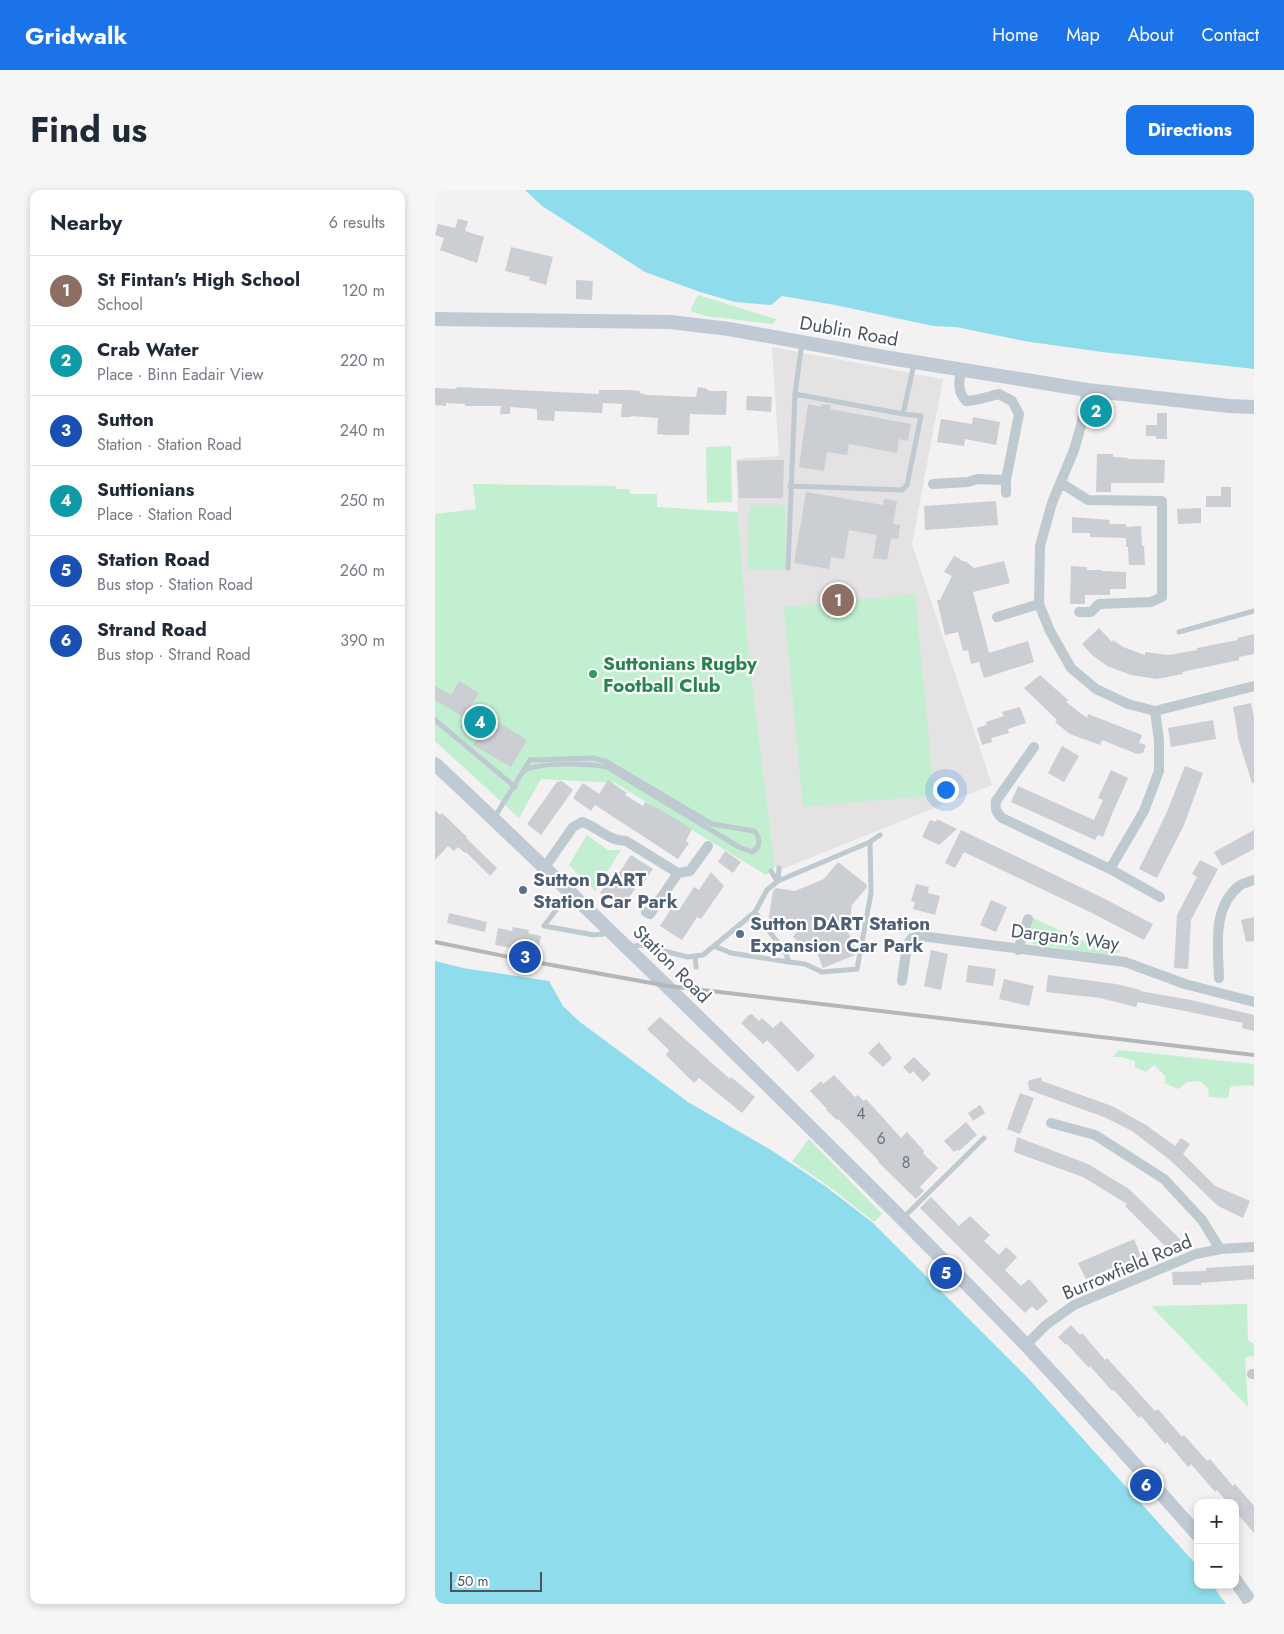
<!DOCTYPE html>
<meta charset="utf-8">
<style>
:root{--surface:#fff;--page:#f6f6f7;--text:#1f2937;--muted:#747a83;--line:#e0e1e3;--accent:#1a73e8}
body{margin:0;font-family:Jost,sans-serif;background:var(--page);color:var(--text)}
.controls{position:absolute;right:15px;bottom:15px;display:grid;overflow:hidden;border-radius:10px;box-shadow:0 2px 8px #0003}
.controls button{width:45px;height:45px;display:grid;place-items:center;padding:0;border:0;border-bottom:1px solid var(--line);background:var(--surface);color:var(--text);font:25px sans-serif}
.scale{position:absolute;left:15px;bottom:12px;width:92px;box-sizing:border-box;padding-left:5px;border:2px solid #49555f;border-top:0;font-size:14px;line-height:18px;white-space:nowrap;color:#49555f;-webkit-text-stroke:4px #fff;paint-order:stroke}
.you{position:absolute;left:510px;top:599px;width:18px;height:18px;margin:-12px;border:4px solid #fff;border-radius:50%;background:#1a73e8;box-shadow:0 0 0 8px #1a73e833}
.badge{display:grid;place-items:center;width:32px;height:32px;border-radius:50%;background:var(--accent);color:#fff;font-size:16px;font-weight:700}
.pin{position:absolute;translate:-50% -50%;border:2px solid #fff;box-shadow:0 1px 5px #0006}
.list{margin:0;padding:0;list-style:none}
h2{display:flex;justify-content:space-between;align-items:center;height:65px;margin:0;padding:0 20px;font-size:21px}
h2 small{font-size:16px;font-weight:400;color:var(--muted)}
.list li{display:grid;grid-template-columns:32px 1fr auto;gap:15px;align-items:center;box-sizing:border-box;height:70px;padding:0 20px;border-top:1px solid var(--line)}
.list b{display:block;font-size:19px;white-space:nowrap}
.list p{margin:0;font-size:16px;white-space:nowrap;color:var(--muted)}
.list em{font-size:16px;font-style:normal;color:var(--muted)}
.map{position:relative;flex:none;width:819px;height:1414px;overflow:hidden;border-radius:10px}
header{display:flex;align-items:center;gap:30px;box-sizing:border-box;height:70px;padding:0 25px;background:var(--accent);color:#fff}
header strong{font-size:24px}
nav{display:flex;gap:28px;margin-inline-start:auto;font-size:18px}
.intro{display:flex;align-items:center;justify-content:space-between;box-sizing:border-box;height:120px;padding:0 30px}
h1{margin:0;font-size:35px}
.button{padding:12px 22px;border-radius:10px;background:var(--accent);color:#fff;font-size:18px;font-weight:700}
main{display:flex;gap:30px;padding:0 30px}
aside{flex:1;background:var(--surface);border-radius:10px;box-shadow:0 2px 8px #0003}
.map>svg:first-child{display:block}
.education{fill:#e4e2e3}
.green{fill:#c1efd0}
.water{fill:#8fddec}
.building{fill:#cbced3}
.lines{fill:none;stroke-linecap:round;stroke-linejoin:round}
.service{stroke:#bfc9d0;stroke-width:5}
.minor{stroke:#bfc9d0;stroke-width:10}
.secondary{stroke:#bfcad4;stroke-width:14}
.rail{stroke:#b3b7bb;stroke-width:4}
.leisure-dot{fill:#2e9e5b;stroke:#fff;stroke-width:2}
.service-dot{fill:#5c6f8a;stroke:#fff;stroke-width:2}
.labels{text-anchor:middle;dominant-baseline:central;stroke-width:4.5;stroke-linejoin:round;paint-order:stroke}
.number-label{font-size:16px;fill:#6a737c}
.street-label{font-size:19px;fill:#49555f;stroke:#fff}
.leisure-label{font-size:19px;font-weight:bold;fill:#27864d;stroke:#fff;text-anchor:start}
.service-label{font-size:19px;font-weight:bold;fill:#4e5e75;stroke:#fff;text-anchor:start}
</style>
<header>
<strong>Gridwalk</strong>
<nav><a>Home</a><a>Map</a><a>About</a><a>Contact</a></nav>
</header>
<div class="intro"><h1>Find us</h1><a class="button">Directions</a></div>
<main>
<aside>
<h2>Nearby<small>6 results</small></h2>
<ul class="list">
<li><span class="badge" style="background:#8d6e63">1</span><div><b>St Fintan's High School</b><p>School</p></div><em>120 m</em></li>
<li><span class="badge" style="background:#0f9aa8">2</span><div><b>Crab Water</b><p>Place · Binn Eadair View</p></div><em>220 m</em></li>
<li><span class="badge" style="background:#1a4fb4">3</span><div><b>Sutton</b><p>Station · Station Road</p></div><em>240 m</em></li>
<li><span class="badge" style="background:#0f9aa8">4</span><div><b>Suttionians</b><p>Place · Station Road</p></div><em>250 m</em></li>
<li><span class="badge" style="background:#1a4fb4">5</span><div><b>Station Road</b><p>Bus stop · Station Road</p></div><em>260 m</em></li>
<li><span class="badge" style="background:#1a4fb4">6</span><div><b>Strand Road</b><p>Bus stop · Strand Road</p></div><em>390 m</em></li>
</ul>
</aside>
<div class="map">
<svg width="819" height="1414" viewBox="0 0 819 1414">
<rect width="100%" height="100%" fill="#f3f1f1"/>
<!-- education -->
<path class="education" d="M 337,157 L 508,189 L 477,354 L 557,595 L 347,679 L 340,677 L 314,467 L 303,322 L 301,269 L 344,266 Z"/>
<!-- green -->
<path class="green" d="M 263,105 L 334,127 L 341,129 L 338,134 L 271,126 L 255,121 Z
M 296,256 L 297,312 L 272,313 L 271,257 Z
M 38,294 L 181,296 L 181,299 L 194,299 L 195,304 L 222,304 L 222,317 L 303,322 L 314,467 L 340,677 L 331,685 L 180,593 L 106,589 L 84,628 L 0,551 L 0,324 L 41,319 Z
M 314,315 L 350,315 L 350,380 L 313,380 Z
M 480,404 L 499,605 L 368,617 L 349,417 Z
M 152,645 L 173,660 L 186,660 L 160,701 L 134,675 Z
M 596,727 L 659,756 L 661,749 L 687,762 L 669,765 L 598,754 C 589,746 593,737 596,727 Z
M 683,860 L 819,874 L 819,896 L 814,895 L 795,897 L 793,908 L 774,907 L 773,898 L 765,891 L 752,892 L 743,899 L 730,893 L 730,886 L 719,875 L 711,882 L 700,877 L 700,871 L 687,867 L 678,867 Z
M 374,949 L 447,1024 L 439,1032 L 399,1000 L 357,971 Z
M 812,1114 L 813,1150 L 819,1154 L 819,1166 L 810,1167 L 813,1217 L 716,1116 Z"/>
<!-- water -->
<path class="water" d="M 90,0 L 819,0 L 819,179 L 667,162 L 589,151 L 521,137 L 498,136 L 400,115 L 347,106 L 336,115 L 300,112 L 265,102 L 210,82 L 107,16 Z
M 0,771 L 28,778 L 114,791 L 128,816 L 145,832 L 253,912 L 336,960 L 390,996 L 438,1033 L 593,1188 L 758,1371 L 763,1377 L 763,1395 L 777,1395 L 791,1414 L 0,1414 Z"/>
<!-- building -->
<path class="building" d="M 23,29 L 33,31 L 30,41 L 49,47 L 42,73 L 5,60 L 9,48 L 0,45 L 3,34 L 20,38 Z
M 76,57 L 118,67 L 111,95 L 94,90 L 95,87 L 70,81 Z
M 141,90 L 158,91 L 157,110 L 141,109 Z
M 22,197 L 164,204 L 164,200 L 193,200 L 205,201 L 205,203 L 212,205 L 261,207 L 263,197 L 270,198 L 275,201 L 292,201 L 291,225 L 255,224 L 254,245 L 233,245 L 222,244 L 223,228 L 196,226 L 196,227 L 186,227 L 187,214 L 168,213 L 167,223 L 120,221 L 119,231 L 102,230 L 102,219 L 75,217 L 75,224 L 65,224 L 66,216 L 30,216 L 30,214 L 11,213 L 11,216 L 0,215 L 0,198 L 21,199 Z
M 312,206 L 337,207 L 336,222 L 311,220 Z
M 373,214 L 386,217 L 387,214 L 396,215 L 395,219 L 476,234 L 473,251 L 464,249 L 462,263 L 414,254 L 412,265 L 392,262 L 389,281 L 364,277 Z
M 722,223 L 732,223 L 732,249 L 721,249 L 721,246 L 711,246 L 711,235 L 722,235 Z
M 538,227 L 565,232 L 561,255 L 530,249 L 529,256 L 502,252 L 506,229 L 537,234 Z
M 662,264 L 678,264 L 678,267 L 693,268 L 693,269 L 730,270 L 729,293 L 676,293 L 676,302 L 661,302 Z
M 337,270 L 349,270 L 348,308 L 304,308 L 302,271 Z
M 786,297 L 796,297 L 796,317 L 771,317 L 771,306 L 786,306 Z
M 371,302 L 448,315 L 449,309 L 462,311 L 458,334 L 465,335 L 463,349 L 456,348 L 452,370 L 438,368 L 442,345 L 414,340 L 409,369 L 396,367 L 394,379 L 359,373 Z
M 561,311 L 563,335 L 490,340 L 489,316 Z
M 766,318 L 766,333 L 743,334 L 742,319 Z
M 637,327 L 675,330 L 674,334 L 691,334 L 691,337 L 706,336 L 707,356 L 709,356 L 710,375 L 694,375 L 693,357 L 691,357 L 691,348 L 655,347 L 655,343 L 637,343 Z
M 519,366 L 525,369 L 527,371 L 532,372 L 539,378 L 569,371 L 575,393 L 538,402 L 554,463 L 593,451 L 599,472 L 549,488 L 544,472 L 536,474 L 533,460 L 528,461 L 523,442 L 510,445 L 502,410 L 505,410 L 517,386 L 509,382 Z
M 636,376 L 652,377 L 652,380 L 667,380 L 667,381 L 691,382 L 691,399 L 675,399 L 675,405 L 650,405 L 650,414 L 635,414 Z
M 664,438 L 677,452 L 678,450 L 688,457 L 710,465 L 710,462 L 734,465 L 762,460 L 762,458 L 803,450 L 802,448 L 819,444 L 819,464 L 804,467 L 804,470 L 747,482 L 748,484 L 722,489 L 696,485 L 672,476 L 657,465 L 647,454 Z
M 605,485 L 633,510 L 631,512 L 652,528 L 653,524 L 707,545 L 704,553 L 711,555 L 708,563 L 702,564 L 667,550 L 665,555 L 635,544 L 620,532 L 622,530 L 589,498 Z
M 24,491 L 44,503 L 36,515 L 92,550 L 76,577 L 38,555 L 43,547 L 25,537 L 30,528 L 0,510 L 0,496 L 16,505 Z
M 816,513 L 819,528 L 819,593 L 817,593 L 802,545 L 803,545 L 798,517 Z
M 585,517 L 591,533 L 573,539 L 574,543 L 556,548 L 557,552 L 547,555 L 542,538 L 552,535 L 551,532 L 569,526 L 567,522 Z
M 778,530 L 781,549 L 736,557 L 733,538 Z
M 627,556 L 644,566 L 629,592 L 613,583 Z
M 750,576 L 768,583 L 749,635 L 722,688 L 704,679 L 732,622 Z
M 676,580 L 693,588 L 677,624 L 668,647 L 663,645 L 660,650 L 576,612 L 583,596 L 659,630 L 668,610 L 663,608 Z
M 173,590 L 192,603 L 190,605 L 208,616 L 210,612 L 226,620 L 257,639 L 251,651 L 254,653 L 243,669 L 160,615 L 156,621 L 138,608 L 148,593 L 164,604 Z
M 127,591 L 138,600 L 106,645 L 92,634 L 122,592 Z
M 0,620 L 5,625 L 7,623 L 32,647 L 31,648 L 62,678 L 55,686 L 31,662 L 30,663 L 23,657 L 19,661 L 13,656 L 0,670 Z
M 502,629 L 522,639 L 504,655 L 487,647 L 495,630 L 501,632 Z
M 526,640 L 666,707 L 718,734 L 709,750 L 655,722 L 529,662 L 520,678 L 510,673 Z
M 819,640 L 819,659 L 787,676 L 779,662 Z
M 290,661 L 306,672 L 298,683 L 283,672 Z
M 196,665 L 218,679 L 205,698 L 202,696 L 187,718 L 165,703 L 178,684 L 182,686 Z
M 765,670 L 783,679 L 756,730 L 753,779 L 739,778 L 742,725 L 762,687 L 757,684 Z
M 403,672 L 431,694 L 432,697 L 417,715 L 413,742 L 421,760 L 420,765 L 388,778 L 377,751 L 371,758 L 358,747 L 363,740 L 336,736 L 333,733 L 338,701 L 341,698 L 360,701 L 389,689 Z
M 276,682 L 289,696 L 266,729 L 262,727 L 247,750 L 225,736 L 238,716 L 244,720 L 259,697 L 264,700 Z
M 481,694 L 494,697 L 493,703 L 505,706 L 500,725 L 478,719 L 480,712 L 476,711 Z
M 556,710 L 572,717 L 561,742 L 545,735 Z
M 14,723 L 52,732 L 50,742 L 12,733 Z
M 819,727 L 819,751 L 811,752 L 806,730 Z
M 78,737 L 94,740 L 93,743 L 106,746 L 104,756 L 101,755 L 100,762 L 60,755 L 63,738 L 77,741 Z
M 496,760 L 513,764 L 506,800 L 489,796 Z
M 533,775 L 561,779 L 558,796 L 531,792 Z
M 613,785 L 681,794 L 706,800 L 705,801 L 756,810 L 819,825 L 819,841 L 807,838 L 808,833 L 745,820 L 703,812 L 701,817 L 665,808 L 611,802 Z
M 569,789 L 599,796 L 594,816 L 564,809 Z
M 315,824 L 316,825 L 317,824 L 324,831 L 327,828 L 338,838 L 346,831 L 380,866 L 363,882 L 332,850 L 328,854 L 306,833 Z
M 225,827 L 287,882 L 295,889 L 296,887 L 320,907 L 307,923 L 264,888 L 259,893 L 231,865 L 234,860 L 212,839 Z
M 444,852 L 457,868 L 448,877 L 433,863 Z
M 479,867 L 496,884 L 488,892 L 478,881 L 475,884 L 468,877 Z
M 399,885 L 420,907 L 423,905 L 429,911 L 431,909 L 466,948 L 472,942 L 489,961 L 488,963 L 503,978 L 485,997 L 489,1001 L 481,1009 L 443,972 L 444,971 L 403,929 L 402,930 L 391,920 L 392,919 L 375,901 L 386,891 L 388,894 Z
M 606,887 L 607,891 L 677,916 L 711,935 L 740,956 L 746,948 L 755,954 L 748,964 L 780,996 L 815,1011 L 808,1028 L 783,1016 L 735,970 L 697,941 L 669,927 L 594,900 L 593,891 Z
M 585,903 L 599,908 L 585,944 L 572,939 Z
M 545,915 L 550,923 L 538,931 L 533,923 Z
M 531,932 L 542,945 L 524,961 L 523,959 L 519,962 L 509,951 Z
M 582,947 L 653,974 L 694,999 L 746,1050 L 735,1061 L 690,1016 L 692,1014 L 648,987 L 579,962 Z
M 496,1007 L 524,1036 L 535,1026 L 555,1045 L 549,1051 L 564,1065 L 571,1057 L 582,1067 L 570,1080 L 586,1096 L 594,1089 L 613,1111 L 602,1121 L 597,1116 L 590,1123 L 485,1018 Z
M 699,1049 L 706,1066 L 651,1089 L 643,1073 Z
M 819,1075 L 819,1089 L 766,1093 L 766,1095 L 738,1095 L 737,1082 L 771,1081 L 771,1078 Z
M 636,1135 L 645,1145 L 647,1143 L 670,1170 L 672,1168 L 720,1221 L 723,1219 L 747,1247 L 749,1245 L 772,1271 L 775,1269 L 798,1296 L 800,1294 L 819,1316 L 819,1343 L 800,1321 L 800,1313 L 793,1313 L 782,1300 L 780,1302 L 756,1274 L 753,1277 L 732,1252 L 730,1254 L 706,1226 L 704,1228 L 679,1200 L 677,1201 L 655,1176 L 654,1178 L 632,1154 L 631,1155 L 623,1147 Z"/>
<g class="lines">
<!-- service -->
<path class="service" d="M 367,152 L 360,204 L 468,224 L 479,174
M 355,296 L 467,300 L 472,295 L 486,226 L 468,224
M 353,378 L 360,204
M 744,442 L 819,421
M 0,530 L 80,597
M 59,628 L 95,570 L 158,568 L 172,572 L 277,634 L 319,641 C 326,648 326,657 317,662 L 304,657 L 172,577 C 153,574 106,571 89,581
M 336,681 L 342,691
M 343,691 L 344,678
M 134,703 L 109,736 L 159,745 L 169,744 L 172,740
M 320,722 L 332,700 L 343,691 L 435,652 L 445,645
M 193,757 L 207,755 L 252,767 L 268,765 L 320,722 L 351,764 L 354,772 L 296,763 L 279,756
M 260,766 L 261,777
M 354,772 L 370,774 L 387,782 L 422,779 L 436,703 L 435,652
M 468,1028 L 549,948"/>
<!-- minor -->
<path class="minor" d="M 526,179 C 524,192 522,201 531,211 C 542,211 554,206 564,204 L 577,211 L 584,224 L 571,290 L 571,303
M 652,200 L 646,236 L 639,260 L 617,313 L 605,356 L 604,414 L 615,441 L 636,478 L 661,499 L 693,514 L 720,521 L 819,496
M 626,293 L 653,310 L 727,311 L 727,407 L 716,412 L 664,414 L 656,422 L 644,422
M 498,294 L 533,292 L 542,289 L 571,290
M 562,427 L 604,414
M 599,557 L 561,611 C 560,619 561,622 567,628 L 675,679 L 725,707
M 110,677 L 138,637 L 147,632 C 163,637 173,651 191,651 L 243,683
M 675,679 L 709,621 L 724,581 L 724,550 L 720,521
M 211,722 L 215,724 L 243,683 L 255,681 L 273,656
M 583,760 L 593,729
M 784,788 C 783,756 777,718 804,696 C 808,693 814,692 819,690
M 467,791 L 472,755 L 477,748 L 485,746 L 690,772 L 750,794 L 819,812
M 616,933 L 660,945 L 729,989 L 767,1030 L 785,1059
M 591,1155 L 611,1135 L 639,1115 L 761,1064 L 785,1059 L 819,1057
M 817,1184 L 819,1184"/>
<!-- secondary -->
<path class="secondary" d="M 0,129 L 235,132 L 294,139 L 449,167 L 652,200 L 794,216 L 819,217
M 0,574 C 100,667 197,762 295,858 C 394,956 494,1054 591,1155 C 649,1217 706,1281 763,1345
M 800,1390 L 817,1414"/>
<!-- rail -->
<path class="rail" d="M 0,752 L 89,770 L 233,796 L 819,865"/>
</g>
<!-- markers -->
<circle class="leisure-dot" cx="158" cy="484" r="5"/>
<g class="service-dot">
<circle cx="88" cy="700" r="5"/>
<circle cx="305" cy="744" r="5"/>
</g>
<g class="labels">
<!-- number labels -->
<g class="number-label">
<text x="426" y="923">4</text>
<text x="446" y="948">6</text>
<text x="471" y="972">8</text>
</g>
<!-- street labels -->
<g class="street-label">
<text transform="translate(414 141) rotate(10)">Dublin Road</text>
<text transform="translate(630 747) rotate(7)">Dargan's Way</text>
<text transform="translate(237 774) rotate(45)">Station Road</text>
<text transform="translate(692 1077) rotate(-23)">Burrowfield Road</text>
</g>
<!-- leisure labels -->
<g class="leisure-label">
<text x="168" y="473">Suttonians Rugby<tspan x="168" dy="22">Football Club</tspan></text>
</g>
<!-- service labels -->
<g class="service-label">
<text x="98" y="689">Sutton DART<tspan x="98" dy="22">Station Car Park</tspan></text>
<text x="315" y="733">Sutton DART Station<tspan x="315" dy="22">Expansion Car Park</tspan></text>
</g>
</g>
</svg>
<div class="controls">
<button>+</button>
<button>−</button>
</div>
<div class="scale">50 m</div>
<div class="you"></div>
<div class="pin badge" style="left:403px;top:410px;background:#8d6e63">1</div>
<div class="pin badge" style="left:661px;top:221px;background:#0f9aa8">2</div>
<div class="pin badge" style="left:90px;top:767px;background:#1a4fb4">3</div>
<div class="pin badge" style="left:45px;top:532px;background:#0f9aa8">4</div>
<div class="pin badge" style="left:511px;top:1083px;background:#1a4fb4">5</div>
<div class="pin badge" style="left:711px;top:1295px;background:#1a4fb4">6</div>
</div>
</main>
